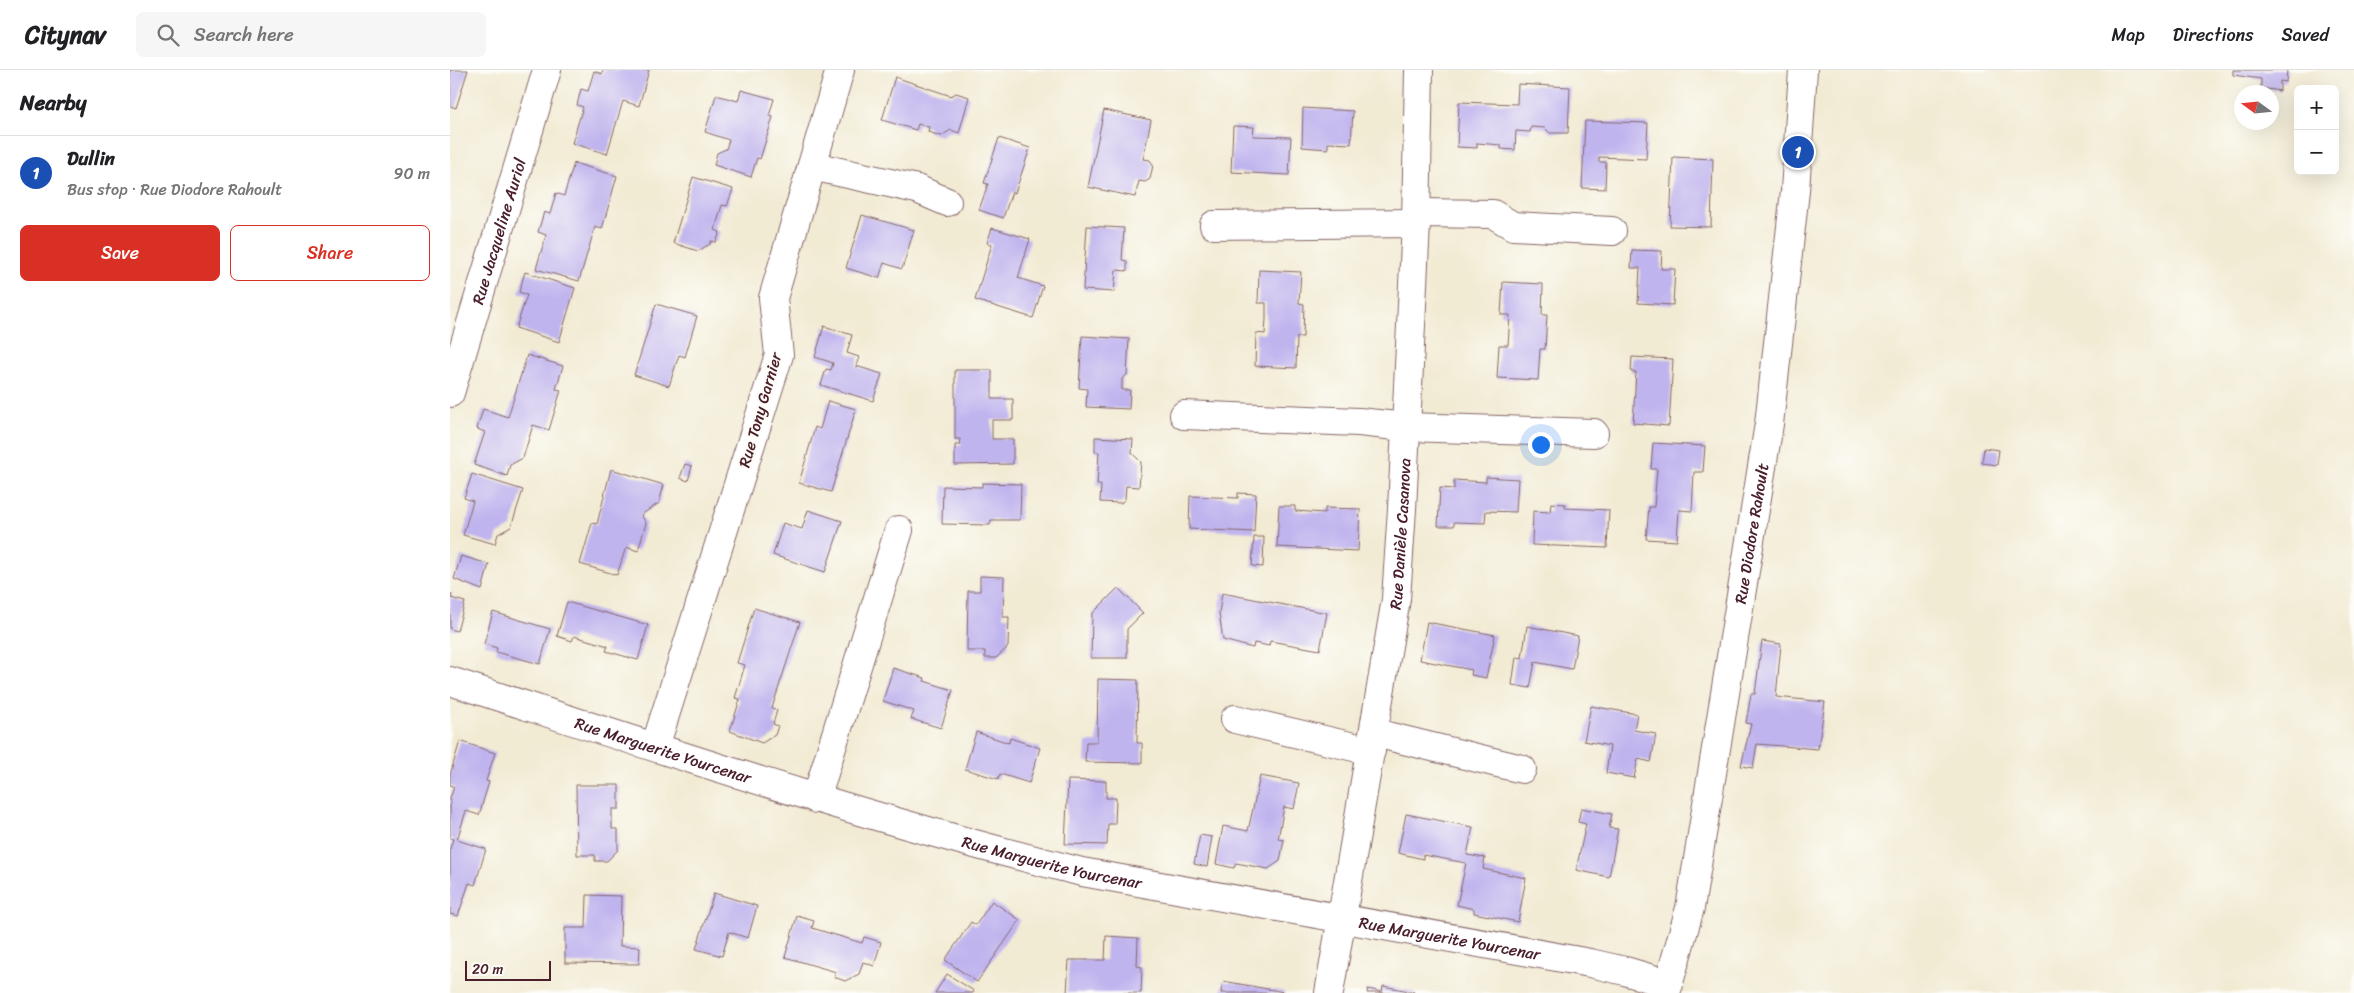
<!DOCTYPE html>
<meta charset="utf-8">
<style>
:root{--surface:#fff;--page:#f6f6f6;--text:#202124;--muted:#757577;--line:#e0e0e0;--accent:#d93025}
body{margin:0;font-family:Sriracha,sans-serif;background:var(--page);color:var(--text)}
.controls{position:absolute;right:15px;top:15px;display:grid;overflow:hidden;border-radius:8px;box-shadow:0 5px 20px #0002}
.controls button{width:45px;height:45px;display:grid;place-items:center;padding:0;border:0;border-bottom:1px solid var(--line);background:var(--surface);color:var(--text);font:25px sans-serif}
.compass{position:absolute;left:1784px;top:15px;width:45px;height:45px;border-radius:50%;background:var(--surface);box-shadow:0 5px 20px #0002;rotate:285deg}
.scale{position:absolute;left:15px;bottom:12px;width:86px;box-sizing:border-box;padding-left:5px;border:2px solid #4a1f2b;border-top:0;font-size:14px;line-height:18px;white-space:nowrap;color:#4a1f2b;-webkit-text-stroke:4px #fdfcf7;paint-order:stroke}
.you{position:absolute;left:1090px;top:374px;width:18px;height:18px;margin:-12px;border:4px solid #fff;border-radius:50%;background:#1a73e8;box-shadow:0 0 0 8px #1a73e833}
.badge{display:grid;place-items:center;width:32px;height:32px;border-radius:50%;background:var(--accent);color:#fff;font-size:16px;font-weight:700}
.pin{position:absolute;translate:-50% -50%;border:2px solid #fff;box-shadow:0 1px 5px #0006}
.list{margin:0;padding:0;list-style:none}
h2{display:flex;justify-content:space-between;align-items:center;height:65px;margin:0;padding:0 20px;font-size:21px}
h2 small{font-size:16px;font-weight:400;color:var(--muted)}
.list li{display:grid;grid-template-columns:32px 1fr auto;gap:15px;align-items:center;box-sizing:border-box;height:75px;padding:0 20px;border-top:1px solid var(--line)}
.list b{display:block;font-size:19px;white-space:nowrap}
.list p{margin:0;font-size:16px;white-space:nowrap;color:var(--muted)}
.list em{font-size:16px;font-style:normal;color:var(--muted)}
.actions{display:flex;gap:10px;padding:15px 20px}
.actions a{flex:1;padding:11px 0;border:1px solid var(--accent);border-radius:8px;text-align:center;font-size:18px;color:var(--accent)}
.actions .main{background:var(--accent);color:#fff}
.icon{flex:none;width:28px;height:28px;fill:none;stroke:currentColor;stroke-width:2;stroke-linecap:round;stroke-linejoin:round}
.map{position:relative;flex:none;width:1904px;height:923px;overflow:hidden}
header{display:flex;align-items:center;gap:30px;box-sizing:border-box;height:70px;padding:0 25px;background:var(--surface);border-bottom:1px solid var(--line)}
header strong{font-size:24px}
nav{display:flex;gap:28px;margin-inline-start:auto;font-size:18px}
.search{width:350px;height:45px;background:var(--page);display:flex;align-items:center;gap:12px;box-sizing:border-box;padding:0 18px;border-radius:8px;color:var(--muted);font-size:19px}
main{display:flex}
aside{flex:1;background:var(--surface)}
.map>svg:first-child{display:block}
.building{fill:#c0b4ee}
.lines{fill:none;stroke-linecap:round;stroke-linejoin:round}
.minor-casing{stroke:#856666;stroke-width:30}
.minor{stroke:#fff;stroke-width:28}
.labels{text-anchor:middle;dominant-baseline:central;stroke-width:5;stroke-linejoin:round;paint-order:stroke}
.street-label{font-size:16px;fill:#4a1f2b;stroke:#fdfcf7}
</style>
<header>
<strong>Citynav</strong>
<div class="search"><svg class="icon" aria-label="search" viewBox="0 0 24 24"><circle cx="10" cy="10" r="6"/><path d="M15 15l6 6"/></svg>Search here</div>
<nav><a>Map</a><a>Directions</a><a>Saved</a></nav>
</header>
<main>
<aside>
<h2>Nearby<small></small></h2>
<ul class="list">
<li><span class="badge" style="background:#1a4fb4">1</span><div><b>Dullin</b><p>Bus stop · Rue Diodore Rahoult</p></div><em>90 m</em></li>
</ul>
<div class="actions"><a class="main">Save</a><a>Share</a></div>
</aside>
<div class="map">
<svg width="1904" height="923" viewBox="0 0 1904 923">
<rect width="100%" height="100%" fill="#fdfcf7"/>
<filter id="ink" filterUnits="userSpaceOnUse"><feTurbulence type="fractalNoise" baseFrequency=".02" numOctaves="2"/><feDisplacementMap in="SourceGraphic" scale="10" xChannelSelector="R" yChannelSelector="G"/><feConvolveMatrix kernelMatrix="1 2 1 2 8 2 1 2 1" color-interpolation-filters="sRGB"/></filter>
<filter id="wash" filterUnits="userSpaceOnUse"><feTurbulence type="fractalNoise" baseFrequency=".0096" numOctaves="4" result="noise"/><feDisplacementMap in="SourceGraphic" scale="20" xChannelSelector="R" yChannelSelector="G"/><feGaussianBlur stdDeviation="1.12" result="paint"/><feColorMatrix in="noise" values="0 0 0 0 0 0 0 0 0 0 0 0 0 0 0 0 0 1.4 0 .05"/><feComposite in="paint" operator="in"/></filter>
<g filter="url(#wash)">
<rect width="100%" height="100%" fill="#f2ebd4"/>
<g id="blocks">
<!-- building -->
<path class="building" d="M 0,0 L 18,0 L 6,38 L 0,36 Z
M 153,0 L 199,0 L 189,36 L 173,31 L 157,84 L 122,73 L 133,37 L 127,35 L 131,19 L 138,21 L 144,1 L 152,4 Z
M 1783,0 L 1837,0 L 1836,12 L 1830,11 L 1830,21 L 1811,18 L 1811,9 L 1783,5 Z
M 445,7 L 501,26 L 506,23 L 519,27 L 509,63 L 501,60 L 491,66 L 478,62 L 479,57 L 468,54 L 466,60 L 432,50 Z
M 1068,14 L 1120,17 L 1118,63 L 1100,63 L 1095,58 L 1081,57 L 1080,62 L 1066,61 L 1065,80 L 1051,79 L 1051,75 L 1027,73 L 1027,78 L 1007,77 L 1009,32 L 1067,34 Z
M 291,20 L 324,29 L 319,46 L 323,47 L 310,89 L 307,88 L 301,107 L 264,95 L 267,83 L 276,79 L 279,70 L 255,62 L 266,25 L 288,31 Z
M 853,38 L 903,41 L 901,74 L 878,73 L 878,79 L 852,77 Z
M 654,40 L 701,50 L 693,89 L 700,90 L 703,95 L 700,109 L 695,112 L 689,111 L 685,127 L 638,117 Z
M 1135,51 L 1198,53 L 1196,89 L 1149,87 L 1149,92 L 1156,92 L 1155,119 L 1132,118 Z
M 783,56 L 804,57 L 803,66 L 841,67 L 839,105 L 781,102 Z
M 549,68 L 580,78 L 565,123 L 562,122 L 553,148 L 529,140 L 538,114 L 534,113 Z
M 1223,87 L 1263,89 L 1261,157 L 1220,156 Z
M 124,93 L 167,106 L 152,159 L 145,157 L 129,211 L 86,199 L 96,165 L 88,162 L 94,142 L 100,144 L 106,123 L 114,126 Z
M 243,107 L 283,119 L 277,136 L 272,135 L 265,160 L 270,162 L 266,172 L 261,171 L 260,174 L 248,181 L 223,173 Z
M 412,145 L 464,160 L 452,199 L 434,193 L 429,208 L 396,198 Z
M 637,156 L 674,158 L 672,190 L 677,191 L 677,201 L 666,200 L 664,222 L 633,220 Z
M 542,158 L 580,169 L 568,208 L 593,216 L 583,248 L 525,230 L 542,174 L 537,173 Z
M 1182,180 L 1212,181 L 1211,199 L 1225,199 L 1223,235 L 1188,233 L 1190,198 L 1181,198 Z
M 809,200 L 851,202 L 849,233 L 854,234 L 853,267 L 847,267 L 846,298 L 805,296 L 806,263 L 815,264 L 816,249 L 816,233 L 808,233 Z
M 75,202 L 125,218 L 109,272 L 66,258 L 77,225 L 69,222 Z
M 1053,212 L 1093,214 L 1092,245 L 1097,245 L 1095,279 L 1090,279 L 1088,310 L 1047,308 L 1049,275 L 1058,275 L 1060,245 L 1051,245 Z
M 206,234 L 247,246 L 235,287 L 229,285 L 219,316 L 184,305 Z
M 374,256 L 402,265 L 397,283 L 409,287 L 406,296 L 432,304 L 423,331 L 371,315 L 376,299 L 381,300 L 383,293 L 365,287 Z
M 632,266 L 679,269 L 677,305 L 672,309 L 672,320 L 680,320 L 679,339 L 636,337 L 637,319 L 629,318 Z
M 77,285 L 113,296 L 106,319 L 111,320 L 99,360 L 83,355 L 73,388 L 60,395 L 57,406 L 24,395 L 35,362 L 27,359 L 33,339 L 58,347 Z
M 1182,287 L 1223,289 L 1219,356 L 1183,353 L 1186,302 L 1181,302 Z
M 505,300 L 542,300 L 542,329 L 563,329 L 563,350 L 542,350 L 542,369 L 563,369 L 563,394 L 505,395 L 505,375 L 511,375 L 510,369 L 505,369 Z
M 378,331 L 406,339 L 381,422 L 349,413 L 365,357 L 370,359 Z
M 645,367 L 683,369 L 682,383 L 691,392 L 689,417 L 676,416 L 675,429 L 671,433 L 650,432 L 651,415 L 647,415 L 649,382 L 645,382 Z
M 1203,373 L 1255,376 L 1253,402 L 1244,402 L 1242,441 L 1229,440 L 1227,471 L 1196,469 L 1199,437 L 1204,437 L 1207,399 L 1201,399 Z
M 1534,378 L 1549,380 L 1547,395 L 1532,393 Z
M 235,394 L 242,396 L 238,411 L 230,408 Z
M 161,399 L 214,415 L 209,433 L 191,445 L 196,453 L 188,481 L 176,477 L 167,505 L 130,494 L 142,453 L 147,454 Z
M 22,404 L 73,420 L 61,457 L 48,464 L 45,474 L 13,465 L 23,431 L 14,428 Z
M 1036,407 L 1068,409 L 1066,442 L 1036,441 L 1035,453 L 1004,452 L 1004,456 L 988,456 L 990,418 L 1004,419 L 1004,410 L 1036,412 Z
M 532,413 L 571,414 L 570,450 L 541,450 L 540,455 L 492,454 L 493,416 L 532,417 Z
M 788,423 L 806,424 L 804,462 L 739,459 L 740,426 L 788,428 Z
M 1101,433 L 1115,434 L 1115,438 L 1159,440 L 1157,478 L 1082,475 L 1083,441 L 1100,442 Z
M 829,436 L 845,436 L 845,441 L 875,443 L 875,438 L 910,439 L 908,481 L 827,477 Z
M 358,440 L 392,451 L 375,502 L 323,485 L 333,453 L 352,459 Z
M 804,467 L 814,467 L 813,497 L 802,496 Z
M 11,486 L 39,494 L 32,520 L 4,509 Z
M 530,506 L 554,507 L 553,547 L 559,547 L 558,577 L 546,588 L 535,588 L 535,581 L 517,581 L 518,521 L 530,521 Z
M 668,518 L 693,543 L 677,559 L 677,588 L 641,588 L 642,544 Z
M 772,523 L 877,543 L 870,580 L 820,571 L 819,576 L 804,573 L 803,578 L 773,570 L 769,543 Z
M 0,524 L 2,524 L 1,528 L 15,532 L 7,561 L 0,559 Z
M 117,532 L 198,555 L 188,590 L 156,581 L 158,576 L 124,566 L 122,571 L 107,566 Z
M 304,538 L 350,552 L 322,638 L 327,640 L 323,654 L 328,656 L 325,665 L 312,673 L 280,661 L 290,629 L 285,628 L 295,595 L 287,593 Z
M 43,542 L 100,559 L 90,594 L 46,582 L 47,578 L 34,574 Z
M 977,552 L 1045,565 L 1036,608 L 1021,605 L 1022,600 L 970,590 Z
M 1077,556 L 1128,566 L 1122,599 L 1085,592 L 1080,618 L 1062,615 L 1066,587 L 1072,588 Z
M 1312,571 L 1331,574 L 1326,627 L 1375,632 L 1368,679 L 1307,674 L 1303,698 L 1291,696 L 1301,654 L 1296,653 L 1301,624 L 1305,624 Z
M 443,598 L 475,608 L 474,611 L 503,620 L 491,658 L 461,649 L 464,641 L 433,631 Z
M 648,609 L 688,610 L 687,673 L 692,673 L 692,693 L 635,692 L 636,672 L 647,672 Z
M 1141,636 L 1187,644 L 1184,660 L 1206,664 L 1201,692 L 1188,689 L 1184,708 L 1156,703 L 1160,676 L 1134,671 Z
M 526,662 L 559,673 L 560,668 L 590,678 L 579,713 L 550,704 L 548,709 L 515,699 Z
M 10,671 L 45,683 L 36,711 L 39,712 L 29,745 L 16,741 L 7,770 L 36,779 L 25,815 L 19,813 L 8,846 L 0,844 L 0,779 L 3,769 L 0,768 L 0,728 L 4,717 L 0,715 L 0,705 Z
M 810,706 L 849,713 L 844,739 L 834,737 L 828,769 L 834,770 L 830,791 L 818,799 L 786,793 L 784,798 L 766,794 L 773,756 L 798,761 Z
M 618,710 L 656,711 L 656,728 L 666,728 L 665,754 L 658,754 L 657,775 L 615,774 Z
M 126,715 L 169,715 L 169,739 L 162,739 L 162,759 L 168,759 L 168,780 L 157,791 L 145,791 L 145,785 L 127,785 Z
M 1131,738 L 1162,744 L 1159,758 L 1168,759 L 1159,807 L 1126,800 L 1136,754 L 1128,752 Z
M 956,744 L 1023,757 L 1017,785 L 1035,788 L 1033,799 L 1076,808 L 1068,852 L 1024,843 L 1024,839 L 1007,835 L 1016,793 L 973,785 L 973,789 L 948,783 Z
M 750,765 L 762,767 L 757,797 L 744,794 Z
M 264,823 L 307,836 L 298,868 L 279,862 L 272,886 L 246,879 Z
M 137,825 L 171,826 L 170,876 L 190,877 L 189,894 L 115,893 L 115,858 L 136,858 Z
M 542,831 L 570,850 L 527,912 L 495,890 L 521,852 L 526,855 Z
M 347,846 L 364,851 L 362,858 L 412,873 L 414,867 L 431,872 L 424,896 L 413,892 L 409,904 L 395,911 L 384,907 L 386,902 L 335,887 Z
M 656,866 L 688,868 L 687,896 L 692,897 L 691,923 L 617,923 L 619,890 L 655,890 Z
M 497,904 L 524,921 L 523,923 L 485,923 Z
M 773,911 L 834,922 L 834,923 L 771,923 Z
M 933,916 L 964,922 L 964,923 L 917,923 L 918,919 L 932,922 Z"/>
</g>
</g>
<g filter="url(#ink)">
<use href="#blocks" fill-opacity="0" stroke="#856666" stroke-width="1"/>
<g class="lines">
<!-- minor casing -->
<g class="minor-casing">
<g id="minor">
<path d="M 362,96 L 467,119 L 497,132"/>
<path d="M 966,143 L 1043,144 L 1063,156 L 1162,161"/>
<path d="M 764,155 L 966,153"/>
<path id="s1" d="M 0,323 L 97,0"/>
<path d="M 734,345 L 909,352 L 956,357 L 1144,363"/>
<path id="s2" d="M 0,611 C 210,679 418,749 632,802 L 1140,893 L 1175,901 L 1219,914"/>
<path d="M 785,649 L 921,681"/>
<path d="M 925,663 L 1072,699"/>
<path d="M 205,677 L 329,285 L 323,228 L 390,0"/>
<path d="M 366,729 L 449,460"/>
<path id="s3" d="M 879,923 L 946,529 L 952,439 L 966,153 L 969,0"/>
<path id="s4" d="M 1216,923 L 1240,838 L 1319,354 L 1345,121 L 1353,0"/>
</g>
</g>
<!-- minor -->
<use href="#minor" class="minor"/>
</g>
</g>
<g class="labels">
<!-- street labels -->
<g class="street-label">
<text stroke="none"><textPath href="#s1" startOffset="169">Rue Jacqueline Auriol</textPath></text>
<text transform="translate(310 340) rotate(-74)">Rue Tony Garnier</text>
<text stroke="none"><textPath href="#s3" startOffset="465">Rue Danièle Casanova</textPath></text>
<text stroke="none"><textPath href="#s4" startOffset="468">Rue Diodore Rahoult</textPath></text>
<text stroke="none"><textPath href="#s2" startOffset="224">Rue Marguerite Yourcenar</textPath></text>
<text stroke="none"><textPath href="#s2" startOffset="629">Rue Marguerite Yourcenar</textPath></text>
<text stroke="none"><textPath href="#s2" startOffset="1034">Rue Marguerite Yourcenar</textPath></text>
</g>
</g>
</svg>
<div class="controls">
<button>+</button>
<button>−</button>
</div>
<svg class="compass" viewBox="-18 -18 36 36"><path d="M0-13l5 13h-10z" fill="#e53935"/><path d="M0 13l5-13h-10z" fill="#757577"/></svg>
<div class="scale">20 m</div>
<div class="you"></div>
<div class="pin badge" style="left:1348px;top:82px;background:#1a4fb4">1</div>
</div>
</main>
